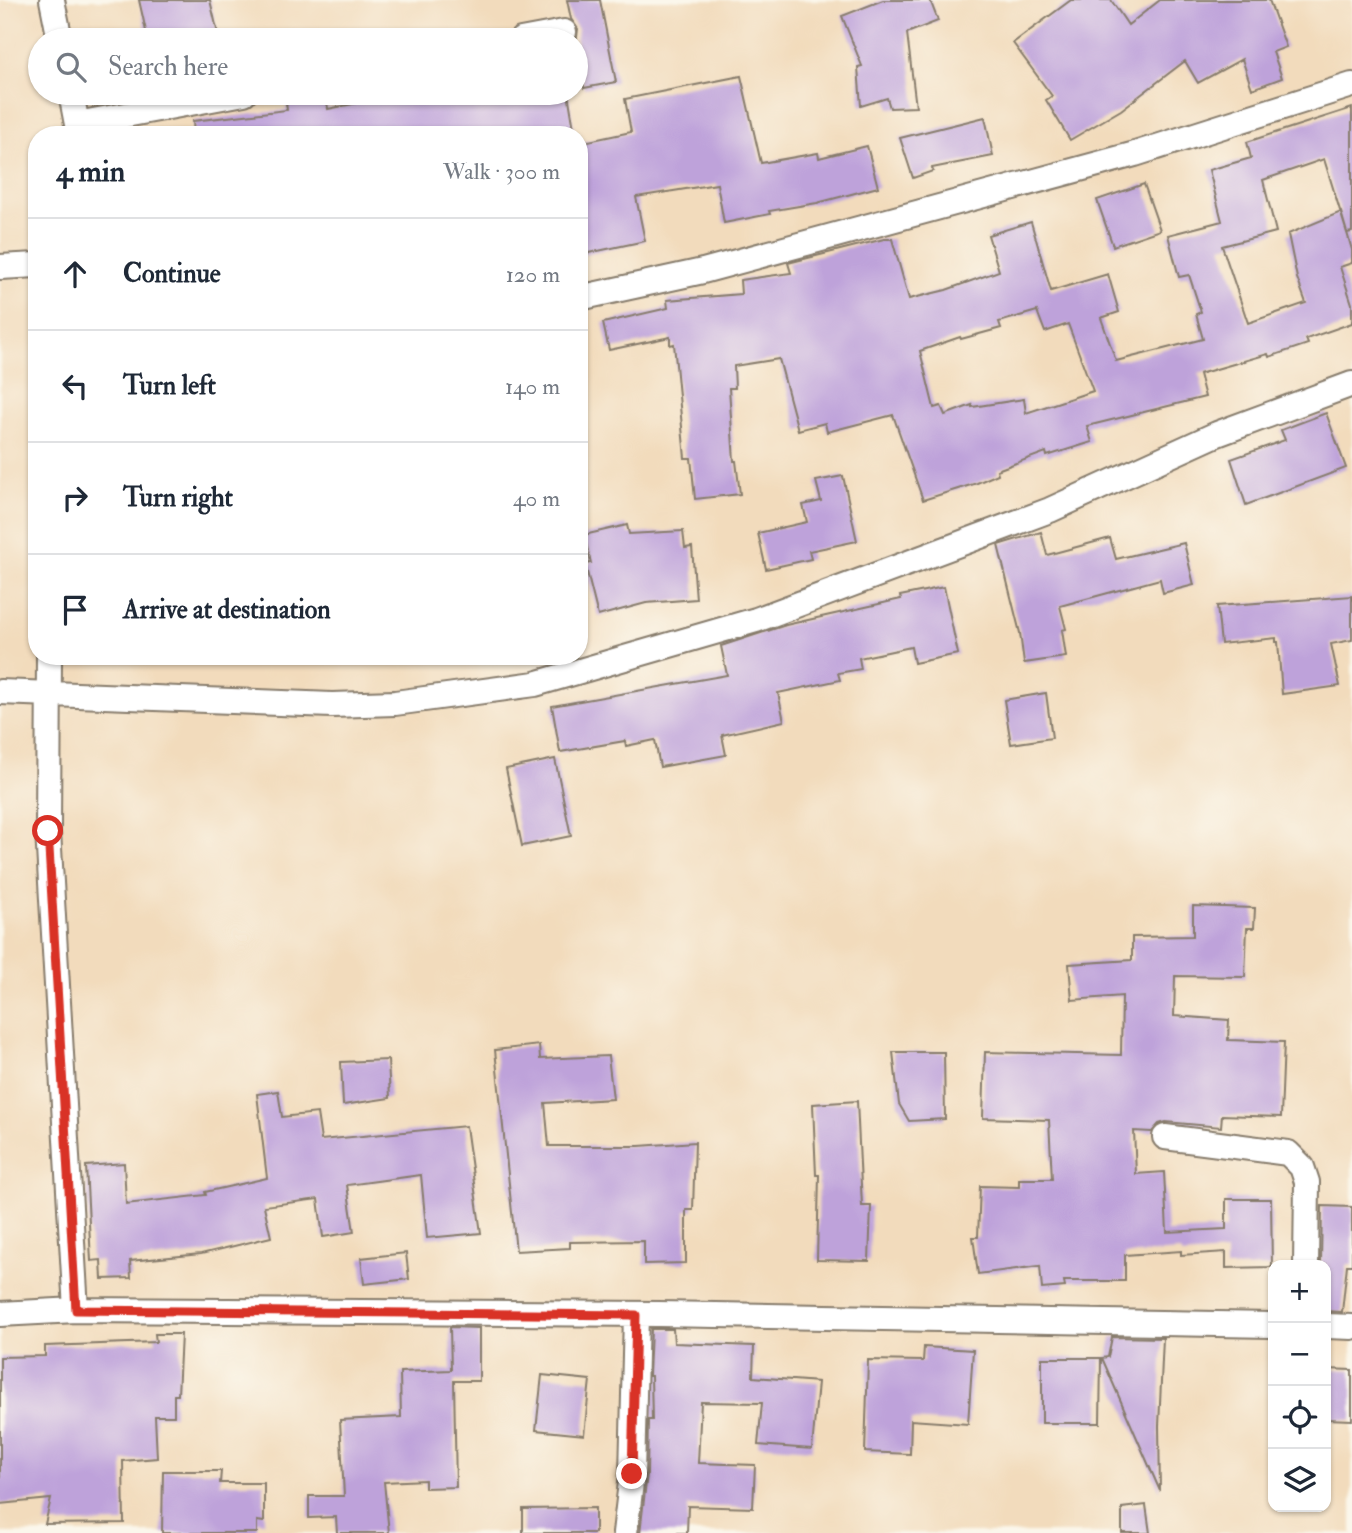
<!DOCTYPE html>
<meta charset="utf-8">
<style>
:root{--surface:#fff;--page:#f6f6f7;--text:#1f2937;--muted:#747a83;--line:#e0e1e3}
body{margin:0;font-family:"IM FELL Double Pica",serif;background:var(--page);color:var(--text)}
.controls{position:absolute;right:21px;bottom:21px;display:grid;overflow:hidden;border-radius:14px;box-shadow:0 2px 5px #0004}
.controls button{width:63px;height:63px;display:grid;place-items:center;padding:0;border:0;border-bottom:2px solid var(--line);background:var(--surface);color:var(--text);font:35px sans-serif}
.stop{position:absolute;width:21px;height:21px;margin:-16px;border:5px solid #d93025;border-radius:50%;background:#fff}
.stop.end{background:#d93025;border-color:#fff;box-shadow:0 2px 7px #0008}
.list{margin:0;padding:0;list-style:none}
h2{display:flex;justify-content:space-between;align-items:center;height:91px;margin:0;padding:0 28px;font-size:30px}
h2 small{font-size:23px;font-weight:400;color:var(--muted)}
.list li{display:grid;grid-template-columns:46px 1fr auto;gap:21px;align-items:center;box-sizing:border-box;height:112px;padding:0 28px;border-top:2px solid var(--line)}
.list b{display:block;font-size:26px;white-space:nowrap}
.list em{font-size:23px;font-style:normal;color:var(--muted)}
.icon{flex:none;width:38px;height:38px;fill:none;stroke:currentColor;stroke-width:2;stroke-linecap:round;stroke-linejoin:round}
.map{position:relative;flex:none;width:1352px;height:1533px;overflow:hidden}
.search{position:absolute;background:var(--surface);box-shadow:0 2px 5px #0004;left:28px;top:28px;width:560px;height:77px;display:flex;align-items:center;gap:18px;box-sizing:border-box;padding:0 24px;border-radius:38px;color:var(--muted);font-size:26px}
.panel{position:absolute;background:var(--surface);box-shadow:0 2px 5px #0004;left:28px;top:126px;width:560px;height:539px;border-radius:28px}
.map>svg:first-child{display:block}
.building{fill:#bea2da;fill-rule:evenodd}
.lines{fill:none;stroke-linecap:round;stroke-linejoin:round}
.street-casing{stroke:#877c6c;stroke-width:28}
.street{stroke:#fff;stroke-width:24}
.route{stroke:#d93025;stroke-width:9}
</style>
<div class="map">
<svg width="1352" height="1533" viewBox="0 0 1352 1533">
<rect width="100%" height="100%" fill="#fbf7ec"/>
<filter id="ink" filterUnits="userSpaceOnUse"><feTurbulence type="fractalNoise" baseFrequency=".0143" numOctaves="2"/><feDisplacementMap in="SourceGraphic" scale="14" xChannelSelector="R" yChannelSelector="G"/><feConvolveMatrix kernelMatrix="1 2 1 2 8 2 1 2 1" color-interpolation-filters="sRGB"/></filter>
<filter id="wash" filterUnits="userSpaceOnUse"><feTurbulence type="fractalNoise" baseFrequency=".00686" numOctaves="4" result="noise"/><feDisplacementMap in="SourceGraphic" scale="28" xChannelSelector="R" yChannelSelector="G"/><feGaussianBlur stdDeviation="1.57" result="paint"/><feColorMatrix in="noise" values="0 0 0 0 0 0 0 0 0 0 0 0 0 0 0 0 0 1.4 0 .05"/><feComposite in="paint" operator="in"/></filter>
<g filter="url(#wash)">
<rect width="100%" height="100%" fill="#f2dbbc"/>
<g id="blocks">
<!-- building -->
<path class="building" d="M 139,0 L 210,0 L 218,34 L 192,40 L 148,40 Z
M 567,0 L 600,0 L 616,82 L 584,88 L 576,45 L 578,29 L 571,19 Z
M 883,0 L 930,0 L 938,21 L 907,33 L 916,107 L 890,108 L 887,98 L 861,106 L 858,67 L 862,66 L 842,16 Z
M 1071,0 L 1111,0 L 1128,25 L 1160,0 L 1269,0 L 1286,47 L 1273,52 L 1282,78 L 1252,89 L 1242,59 L 1198,83 L 1185,61 L 1121,110 L 1070,140 L 1046,100 L 1052,96 L 1013,43 Z
M 741,76 L 761,163 L 818,153 L 819,158 L 867,146 L 878,187 L 817,203 L 769,211 L 770,214 L 724,223 L 717,184 L 636,197 L 645,241 L 579,255 L 579,143 L 631,132 L 625,99 Z
M 382,93 L 568,93 L 575,135 L 194,135 L 193,121 L 287,110 L 286,103 L 326,97 L 328,109 L 382,98 Z
M 1352,108 L 1352,232 L 1347,233 L 1324,159 L 1263,180 L 1276,232 L 1222,246 L 1248,323 L 1306,303 L 1297,278 L 1288,234 L 1341,212 L 1352,250 L 1352,263 L 1340,267 L 1352,304 L 1352,323 L 1306,339 L 1308,344 L 1269,357 L 1268,354 L 1199,374 L 1205,397 L 1087,426 L 1092,442 L 1047,456 L 1046,452 L 997,470 L 998,474 L 977,483 L 923,500 L 893,415 L 827,432 L 825,423 L 798,430 L 779,359 L 734,366 L 735,388 L 729,388 L 734,461 L 736,461 L 740,494 L 695,499 L 691,458 L 685,458 L 674,344 L 670,345 L 670,337 L 609,350 L 603,323 L 668,308 L 667,300 L 741,294 L 740,280 L 791,273 L 788,263 L 884,239 L 892,239 L 909,299 L 946,290 L 999,271 L 988,235 L 1031,222 L 1051,291 L 1108,274 L 1119,312 L 1101,318 L 1116,361 L 1203,339 L 1196,314 L 1201,312 L 1189,275 L 1179,277 L 1168,235 L 1222,221 L 1209,170 L 1251,158 L 1247,142 ZM 1037,311 L 1045,332 L 1068,324 L 1093,391 L 1026,413 L 1024,399 L 972,407 L 972,405 L 945,415 L 941,406 L 934,408 L 920,351 L 960,337 L 961,339 L 1001,328 L 999,322 Z
M 985,117 L 993,156 L 932,168 L 933,171 L 913,178 L 900,138 Z
M 1144,184 L 1160,230 L 1113,246 L 1097,200 Z
M 1326,413 L 1346,468 L 1246,505 L 1231,459 L 1285,440 L 1281,430 Z
M 843,476 L 857,541 L 809,551 L 811,559 L 766,569 L 758,533 L 807,522 L 803,505 L 821,501 L 816,481 Z
M 627,525 L 629,534 L 683,531 L 685,548 L 692,547 L 696,599 L 646,603 L 598,616 L 585,564 L 591,563 L 584,535 Z
M 1041,532 L 1047,555 L 1110,538 L 1116,559 L 1184,543 L 1194,585 L 1163,593 L 1160,579 L 1060,606 L 1066,629 L 1062,630 L 1066,657 L 1024,663 L 1020,633 L 998,545 Z
M 944,587 L 958,654 L 914,663 L 911,647 L 859,658 L 861,669 L 838,673 L 840,680 L 778,693 L 784,721 L 722,735 L 726,755 L 660,767 L 655,740 L 626,746 L 625,741 L 560,752 L 552,706 L 727,675 L 721,646 L 786,625 L 901,599 L 900,596 Z
M 1352,596 L 1352,640 L 1331,644 L 1340,686 L 1282,694 L 1278,642 L 1276,642 L 1276,638 L 1221,644 L 1217,606 Z
M 1046,693 L 1052,738 L 1011,744 L 1004,700 Z
M 555,759 L 571,836 L 522,846 L 506,769 Z
M 1193,906 L 1255,908 L 1254,928 L 1247,928 L 1245,977 L 1175,976 L 1174,1016 L 1229,1020 L 1228,1040 L 1284,1042 L 1281,1117 L 1222,1115 L 1221,1127 L 1166,1122 L 1159,1124 L 1152,1132 L 1134,1131 L 1136,1174 L 1164,1172 L 1167,1232 L 1226,1229 L 1226,1199 L 1271,1199 L 1272,1267 L 1226,1268 L 1226,1252 L 1181,1255 L 1181,1251 L 1125,1255 L 1125,1281 L 1064,1281 L 1065,1287 L 1042,1289 L 1040,1266 L 978,1274 L 973,1237 L 978,1237 L 980,1186 L 1019,1187 L 1019,1179 L 1052,1179 L 1049,1120 L 983,1118 L 985,1052 L 1121,1055 L 1122,996 L 1072,1000 L 1069,964 L 1132,960 L 1132,937 L 1193,936 Z
M 539,1045 L 540,1059 L 608,1056 L 613,1099 L 545,1103 L 549,1146 L 639,1146 L 695,1142 L 693,1210 L 686,1210 L 686,1263 L 644,1264 L 644,1241 L 570,1242 L 570,1248 L 516,1251 L 495,1050 Z
M 893,1052 L 944,1052 L 945,1119 L 909,1121 L 899,1104 Z
M 388,1060 L 390,1098 L 343,1105 L 341,1062 Z
M 278,1091 L 282,1117 L 317,1113 L 321,1140 L 466,1126 L 481,1233 L 427,1238 L 421,1175 L 347,1185 L 354,1232 L 323,1237 L 318,1199 L 264,1206 L 271,1237 L 201,1254 L 130,1261 L 131,1278 L 102,1279 L 101,1260 L 91,1261 L 86,1166 L 124,1163 L 126,1204 L 206,1195 L 205,1192 L 267,1178 L 257,1094 Z
M 857,1101 L 862,1206 L 871,1206 L 869,1261 L 817,1260 L 819,1175 L 816,1175 L 813,1104 Z
M 1322,1206 L 1352,1207 L 1352,1265 L 1347,1265 L 1342,1312 L 1326,1311 L 1326,1264 L 1321,1264 Z
M 406,1253 L 409,1279 L 364,1284 L 361,1258 Z
M 450,1327 L 479,1328 L 479,1381 L 454,1381 L 456,1487 L 425,1488 L 425,1480 L 384,1482 L 389,1533 L 337,1533 L 336,1517 L 309,1518 L 309,1496 L 344,1496 L 340,1420 L 401,1417 L 400,1372 L 451,1370 Z
M 651,1329 L 673,1329 L 674,1343 L 754,1346 L 753,1377 L 818,1382 L 812,1449 L 758,1445 L 762,1403 L 701,1402 L 698,1463 L 755,1465 L 753,1508 L 688,1506 L 687,1533 L 640,1533 L 647,1474 L 648,1420 L 652,1420 L 651,1376 L 649,1376 Z
M 155,1334 L 181,1334 L 178,1395 L 174,1395 L 174,1416 L 155,1416 L 157,1458 L 123,1461 L 124,1523 L 45,1524 L 51,1499 L 0,1504 L 0,1357 L 45,1356 L 45,1346 L 156,1342 Z
M 1112,1337 L 1163,1338 L 1159,1426 L 1160,1491 L 1102,1358 L 1108,1357 Z
M 924,1347 L 973,1350 L 968,1424 L 911,1420 L 910,1454 L 865,1452 L 868,1360 L 923,1361 Z
M 1042,1358 L 1101,1358 L 1100,1423 L 1042,1423 Z
M 1326,1369 L 1352,1370 L 1352,1420 L 1326,1419 Z
M 542,1375 L 590,1380 L 584,1435 L 536,1430 Z
M 163,1471 L 221,1471 L 220,1483 L 264,1483 L 264,1522 L 257,1521 L 257,1533 L 162,1533 Z
M 1146,1505 L 1150,1533 L 1122,1533 L 1122,1508 Z
M 595,1508 L 595,1533 L 523,1533 L 523,1509 Z"/>
</g>
</g>
<g filter="url(#ink)">
<use href="#blocks" fill-opacity="0" stroke="#877c6c" stroke-width="2"/>
<g class="lines">
<!-- street casing -->
<g class="street-casing">
<path id="street" d="M 52,0 L 60,40
M 521,40 L 564,32
M 71,93 L 79,135
M 77,124 L 244,93
M 0,267 L 37,265
M 579,298 L 703,271 L 1135,154 L 1352,85
M 49,656 L 48,831 L 76,1310
M 0,692 L 332,705 L 395,703 L 535,684 L 756,620 L 1050,510 L 1217,434 L 1352,384
M 1165,1137 L 1288,1153 L 1302,1167 L 1307,1182 L 1306,1265
M 0,1314 L 76,1310 L 659,1314 L 1273,1325
M 1326,1326 L 1352,1327
M 625,1533 L 632,1474 L 636,1315"/>
</g>
<!-- street -->
<use href="#street" class="street"/>
</g>
</g>
<g class="lines" filter="url(#ink)">
<!-- route -->
<path class="route" d="M 48,831 L 76,1310 L 636,1315 L 632,1474"/>
</g>
</svg>
<div class="controls">
<button>+</button>
<button>−</button>
<button><svg class="icon" aria-label="locate" viewBox="0 0 24 24"><circle cx="12" cy="12" r="6"/><path d="M12 2v4M12 18v4M2 12h4M18 12h4"/></svg></button>
<button><svg class="icon" aria-label="layers" viewBox="0 0 24 24"><path d="M12 4l9 5-9 5-9-5zM3 14l9 5 9-5"/></svg></button>
</div>
<div class="stop" style="left:48px;top:831px"></div>
<div class="stop end" style="left:632px;top:1474px"></div>
<div class="search"><svg class="icon" aria-label="search" viewBox="0 0 24 24"><circle cx="10" cy="10" r="6"/><path d="M15 15l6 6"/></svg>Search here</div>
<section class="panel">
<h2>4 min<small>Walk · 300 m</small></h2>
<ul class="list">
<li><svg class="icon" aria-label="ahead" viewBox="0 0 24 24"><path d="M12 20V5M6 11l6-6 6 6"/></svg><div><b>Continue</b></div><em>120 m</em></li>
<li><svg class="icon" aria-label="left" viewBox="0 0 24 24"><path d="M17 20v-9H6M10 6l-5 5 5 5"/></svg><div><b>Turn left</b></div><em>140 m</em></li>
<li><svg class="icon" aria-label="right" viewBox="0 0 24 24"><path d="M7 20v-9h11M14 6l5 5-5 5"/></svg><div><b>Turn right</b></div><em>40 m</em></li>
<li><svg class="icon" aria-label="arrive" viewBox="0 0 24 24"><path d="M6 21V4h12l-3 4 3 4H6"/></svg><div><b>Arrive at destination</b></div></li>
</ul>
</section>
</div>
